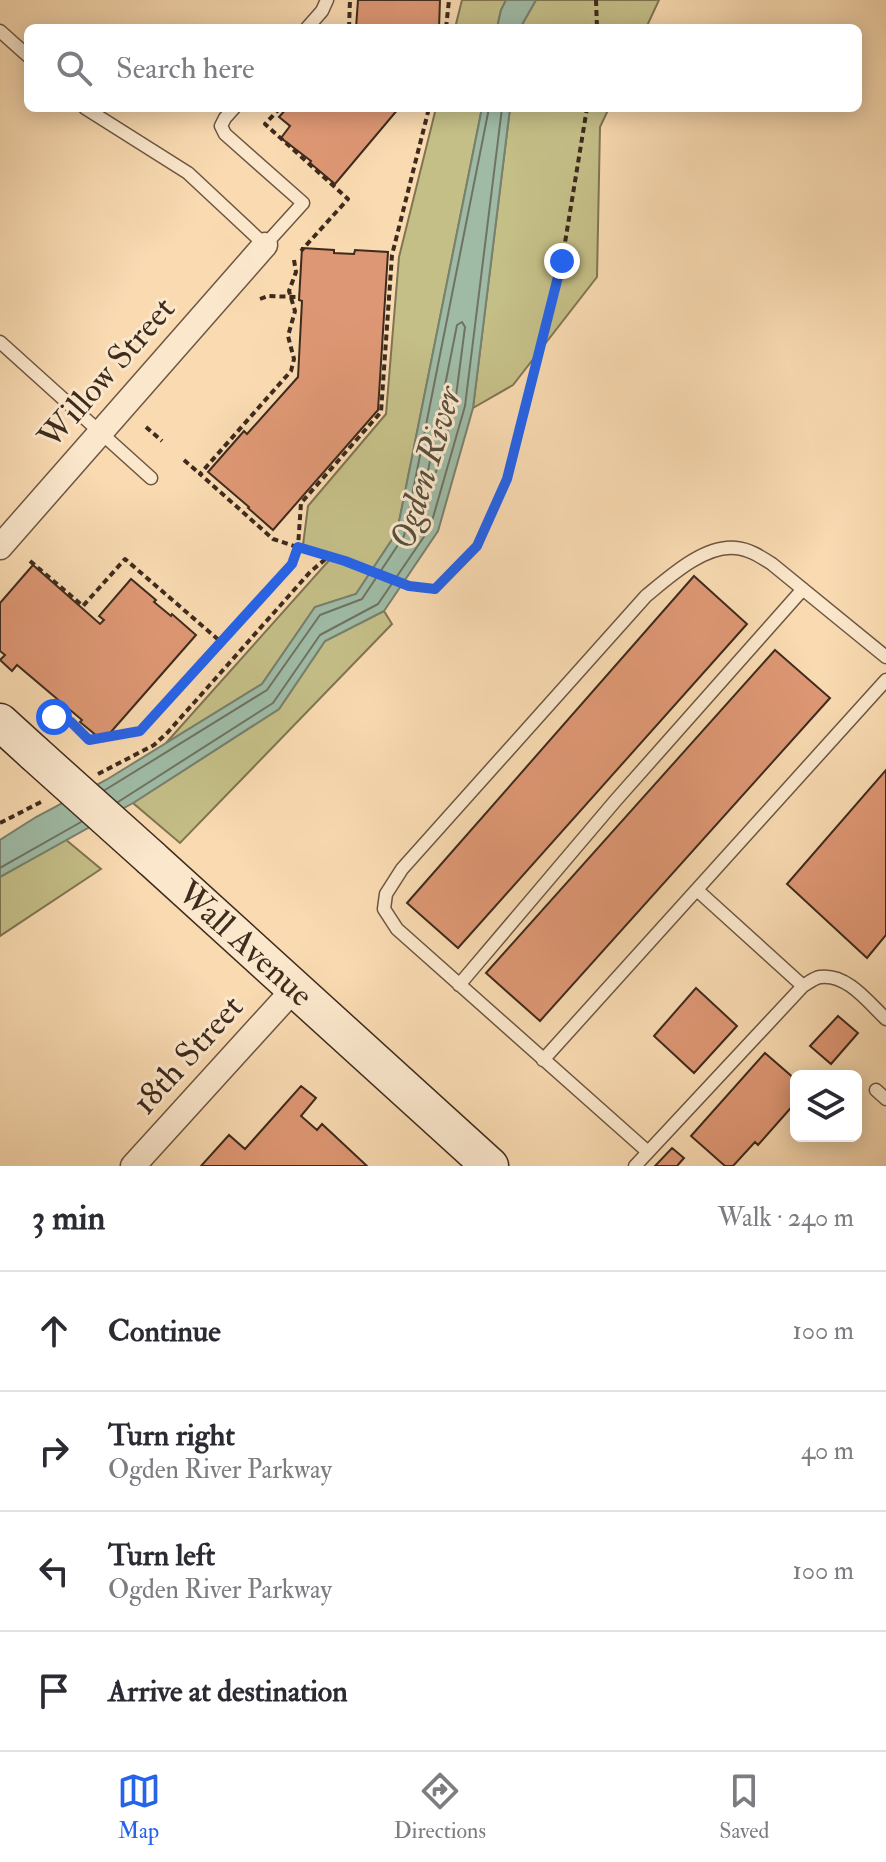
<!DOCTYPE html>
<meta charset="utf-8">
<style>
:root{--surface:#fff;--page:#f2f2f3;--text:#2b2b33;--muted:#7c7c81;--line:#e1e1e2;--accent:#2563eb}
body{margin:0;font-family:"IM FELL Double Pica",serif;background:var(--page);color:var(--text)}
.controls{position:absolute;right:24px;bottom:24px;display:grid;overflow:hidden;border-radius:12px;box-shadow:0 4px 20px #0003}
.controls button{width:72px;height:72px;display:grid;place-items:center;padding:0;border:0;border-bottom:2px solid var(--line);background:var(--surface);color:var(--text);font:40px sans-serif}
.stop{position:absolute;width:24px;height:24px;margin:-18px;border:6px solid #2563eb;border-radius:50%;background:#fff}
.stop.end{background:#2563eb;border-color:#fff;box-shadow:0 2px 8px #0008}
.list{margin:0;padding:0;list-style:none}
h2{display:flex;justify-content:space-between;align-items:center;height:104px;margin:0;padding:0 32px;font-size:34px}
h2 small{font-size:26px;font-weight:400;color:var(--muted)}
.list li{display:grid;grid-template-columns:52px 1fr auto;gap:24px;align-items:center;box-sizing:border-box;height:120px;padding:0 32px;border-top:2px solid var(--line)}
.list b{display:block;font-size:30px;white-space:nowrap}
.list p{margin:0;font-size:26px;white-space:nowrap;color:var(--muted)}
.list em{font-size:26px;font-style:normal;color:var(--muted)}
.icon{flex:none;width:44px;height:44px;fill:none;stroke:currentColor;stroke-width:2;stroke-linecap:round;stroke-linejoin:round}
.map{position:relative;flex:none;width:886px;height:1166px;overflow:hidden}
.search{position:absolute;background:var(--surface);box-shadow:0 4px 20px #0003;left:24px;right:24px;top:24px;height:88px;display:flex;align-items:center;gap:20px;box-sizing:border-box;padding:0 28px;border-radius:12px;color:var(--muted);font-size:30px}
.sheet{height:584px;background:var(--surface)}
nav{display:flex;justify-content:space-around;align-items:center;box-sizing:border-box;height:112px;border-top:2px solid var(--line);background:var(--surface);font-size:22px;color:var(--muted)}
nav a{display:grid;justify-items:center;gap:4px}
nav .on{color:var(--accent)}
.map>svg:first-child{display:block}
.green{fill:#c4be87;stroke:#817452;stroke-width:2}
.water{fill:#9fbba6;stroke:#78816f;stroke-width:2}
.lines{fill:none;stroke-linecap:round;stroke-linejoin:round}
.shore{stroke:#6e7362;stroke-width:2}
.building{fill:#de9774;stroke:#3e2b1d;stroke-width:2}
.lane-casing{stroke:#6d5742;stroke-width:15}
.street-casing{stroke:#6d5742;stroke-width:27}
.secondary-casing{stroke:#3e2b1d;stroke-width:39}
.path{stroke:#3e2b1d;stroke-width:4;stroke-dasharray:6 4;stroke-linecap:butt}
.lane{stroke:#fbe7cc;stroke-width:12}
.street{stroke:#fbe7cc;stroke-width:24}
.secondary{stroke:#fbe7cc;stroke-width:36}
.secondary-bridge-casing{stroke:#3e2b1d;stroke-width:39;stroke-linecap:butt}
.secondary-bridge{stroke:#fbe7cc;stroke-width:36}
.route{stroke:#2563eb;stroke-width:10}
.labels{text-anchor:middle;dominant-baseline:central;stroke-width:6;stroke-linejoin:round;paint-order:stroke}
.street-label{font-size:34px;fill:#3e2b1d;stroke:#fbe7cc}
.water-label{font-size:36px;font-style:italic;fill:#564f3f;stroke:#fbe7cc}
</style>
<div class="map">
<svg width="886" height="1166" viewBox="0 0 886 1166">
<rect width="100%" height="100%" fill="#f9dab1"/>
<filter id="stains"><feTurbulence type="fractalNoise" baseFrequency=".0025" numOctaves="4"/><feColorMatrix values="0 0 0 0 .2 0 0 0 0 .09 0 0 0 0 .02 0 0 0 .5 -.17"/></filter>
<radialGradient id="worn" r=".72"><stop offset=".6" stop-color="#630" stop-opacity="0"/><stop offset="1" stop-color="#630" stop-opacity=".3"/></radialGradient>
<!-- green -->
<path class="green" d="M 462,0 L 506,0 L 501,10 L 497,28 L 455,28 Z
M 536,0 L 659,0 L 646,28 L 520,28 Z
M 436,108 L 482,108 L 397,532 L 356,594 L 315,607 L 262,684 L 166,743 L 333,556 L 303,545 L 308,506 L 386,414 L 399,257 Z
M 510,108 L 609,108 L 600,127 L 597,277 L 513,385 L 473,408 Z
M 384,611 L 392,624 L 180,843 L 133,803 L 279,709 L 325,641 Z
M 65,839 L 101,869 L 0,936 L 0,877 Z"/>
<!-- water -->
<path class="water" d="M 506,0 L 536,0 L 520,28 L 497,28 L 501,10 Z
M 482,108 L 510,108 L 473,408 L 438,531 L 384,611 L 325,641 L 279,709 L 133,803 L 0,877 L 0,840 L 36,817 L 106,780 L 262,684 L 315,607 L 356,594 L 397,532 Z"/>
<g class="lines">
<!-- shore -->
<path class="shore" d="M 462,322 L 465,327 L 455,404 L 436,472 L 431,475 L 428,471 L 457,325 Z
M 105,790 L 267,690 L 320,615 L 362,599 L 404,536 L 489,108
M 118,802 L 273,703 L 320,635 L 378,604 L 430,528 L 465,406 L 502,108
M 0,868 L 81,822"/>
</g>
<!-- building -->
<path class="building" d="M 358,0 L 440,0 L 439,28 L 356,28 Z
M 287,108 L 399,108 L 335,184 L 310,163 L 311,161 L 281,138 L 290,126 L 279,117 Z
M 302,248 L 334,250 L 334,253 L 354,254 L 355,250 L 388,252 L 378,410 L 273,530 L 248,508 L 249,507 L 208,472 L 244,431 L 247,434 L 298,377 L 302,301 L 299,300 Z
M 33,565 L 100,624 L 104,620 L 99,616 L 131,579 L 156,600 L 154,602 L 171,616 L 172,614 L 196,635 L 103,741 L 80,722 L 82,720 L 17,665 L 12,671 L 0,660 L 5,655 L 0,651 L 0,603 Z
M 694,576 L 747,624 L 458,948 L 407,903 Z
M 775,650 L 830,698 L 540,1021 L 486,973 Z
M 886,770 L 886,935 L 867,958 L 787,884 Z
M 696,988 L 737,1026 L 694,1073 L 654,1036 Z
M 838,1016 L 858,1033 L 831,1064 L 810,1046 Z
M 765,1053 L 796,1080 L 796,1102 L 758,1145 L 755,1142 L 733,1166 L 725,1166 L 691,1136 Z
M 301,1086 L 316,1098 L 301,1116 L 317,1130 L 322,1124 L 367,1166 L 201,1166 L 229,1135 L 245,1149 Z
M 672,1148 L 684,1158 L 677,1166 L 655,1166 Z"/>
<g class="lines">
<!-- lane casing -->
<g class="lane-casing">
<path id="lane" d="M 307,28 L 322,11 L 327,0
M 0,31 L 28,56
M 85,108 L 188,173 L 265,245 L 303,203 L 225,134 L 221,126 L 225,118 L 234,108
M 0,342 L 151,478
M 697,890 L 803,986
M 459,985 L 616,800 L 803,589
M 543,1060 L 886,680
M 876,1090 L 886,1099
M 648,1152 L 397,929 L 384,909 L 386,894 L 402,869 L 646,596 C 669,577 705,544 736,548 C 749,549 761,557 772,564 L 886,657
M 635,1166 L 803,986 C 808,983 814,978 820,977 C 847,973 869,1003 886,1019"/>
</g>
<!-- street casing -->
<g class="street-casing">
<path id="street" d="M 0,547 L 265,245
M 133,1166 L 294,989"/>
</g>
<!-- secondary casing -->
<g class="secondary-casing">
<path id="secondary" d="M 0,722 L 34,753
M 151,858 L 490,1166"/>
</g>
<!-- path -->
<path class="path" d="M 596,0 L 597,28
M 349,28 L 350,0
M 446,28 L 449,0
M 280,108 L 265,124 L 348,199 L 301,251
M 294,260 L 296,272 L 289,291 L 295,311 L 288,336 L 294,359 L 291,371 L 200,474 L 273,539 L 328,557
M 260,299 L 268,296 L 298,297
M 146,427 L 162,441
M 184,460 L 200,474
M 30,561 L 83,606 L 125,559 L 221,642
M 54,717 L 56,713 L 71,722 L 89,740 L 140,731 L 292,564 L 298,547 L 301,503 L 381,412 L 392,255 L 429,108
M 98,774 L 154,745 L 168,732 L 310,572 L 328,557 L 345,561 L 409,586 L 435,589 L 477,546 L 507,479 L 562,261 L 587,108
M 0,823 L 43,801"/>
<!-- lane -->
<use href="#lane" class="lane"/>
<!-- street -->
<use href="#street" class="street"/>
<!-- secondary -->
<use href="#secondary" class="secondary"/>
<!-- secondary-bridge casing -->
<g class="secondary-bridge-casing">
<path id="secondary-bridge" d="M 34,753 L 151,858"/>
</g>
<!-- secondary-bridge -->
<use href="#secondary-bridge" class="secondary-bridge"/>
</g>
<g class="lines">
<!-- route -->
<path class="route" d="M 54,717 L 56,713 L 71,722 L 89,740 L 140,731 L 292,564 L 298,547 L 345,561 L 409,586 L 435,589 L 477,546 L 507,479 L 562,261"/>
</g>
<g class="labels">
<!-- street labels -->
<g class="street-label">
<text transform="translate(107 373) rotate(-49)">Willow Street</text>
<text transform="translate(245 944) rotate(42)">Wall Avenue</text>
<text transform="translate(188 1055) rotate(-48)">18th Street</text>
</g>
<!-- water labels -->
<g class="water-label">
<text transform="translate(426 468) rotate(-73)">Ogden River</text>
</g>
</g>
<rect width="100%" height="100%" filter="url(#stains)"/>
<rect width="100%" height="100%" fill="url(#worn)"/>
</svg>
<div class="controls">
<button><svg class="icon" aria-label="layers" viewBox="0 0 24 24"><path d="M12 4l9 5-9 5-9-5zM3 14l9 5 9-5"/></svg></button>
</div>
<div class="stop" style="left:54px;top:717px"></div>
<div class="stop end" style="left:562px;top:261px"></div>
<div class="search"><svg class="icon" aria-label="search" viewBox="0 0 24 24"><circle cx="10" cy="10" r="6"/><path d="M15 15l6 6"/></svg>Search here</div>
</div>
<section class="sheet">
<h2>3 min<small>Walk · 240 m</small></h2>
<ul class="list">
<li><svg class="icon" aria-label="ahead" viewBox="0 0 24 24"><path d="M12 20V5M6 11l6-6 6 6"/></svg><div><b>Continue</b></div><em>100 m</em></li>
<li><svg class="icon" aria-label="right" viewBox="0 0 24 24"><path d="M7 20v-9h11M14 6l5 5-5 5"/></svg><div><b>Turn right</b><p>Ogden River Parkway</p></div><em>40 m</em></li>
<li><svg class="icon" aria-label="left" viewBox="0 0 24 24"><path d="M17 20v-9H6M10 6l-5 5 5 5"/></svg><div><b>Turn left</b><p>Ogden River Parkway</p></div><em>100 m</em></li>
<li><svg class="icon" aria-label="arrive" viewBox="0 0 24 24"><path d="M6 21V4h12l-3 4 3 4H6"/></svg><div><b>Arrive at destination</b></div></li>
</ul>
</section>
<nav>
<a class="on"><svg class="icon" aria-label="map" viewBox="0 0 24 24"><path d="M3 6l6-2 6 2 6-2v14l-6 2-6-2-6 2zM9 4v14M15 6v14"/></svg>Map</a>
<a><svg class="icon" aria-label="directions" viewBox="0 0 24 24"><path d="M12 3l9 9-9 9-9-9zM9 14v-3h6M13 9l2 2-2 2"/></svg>Directions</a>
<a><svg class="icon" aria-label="saved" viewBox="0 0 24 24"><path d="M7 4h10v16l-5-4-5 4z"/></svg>Saved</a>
</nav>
